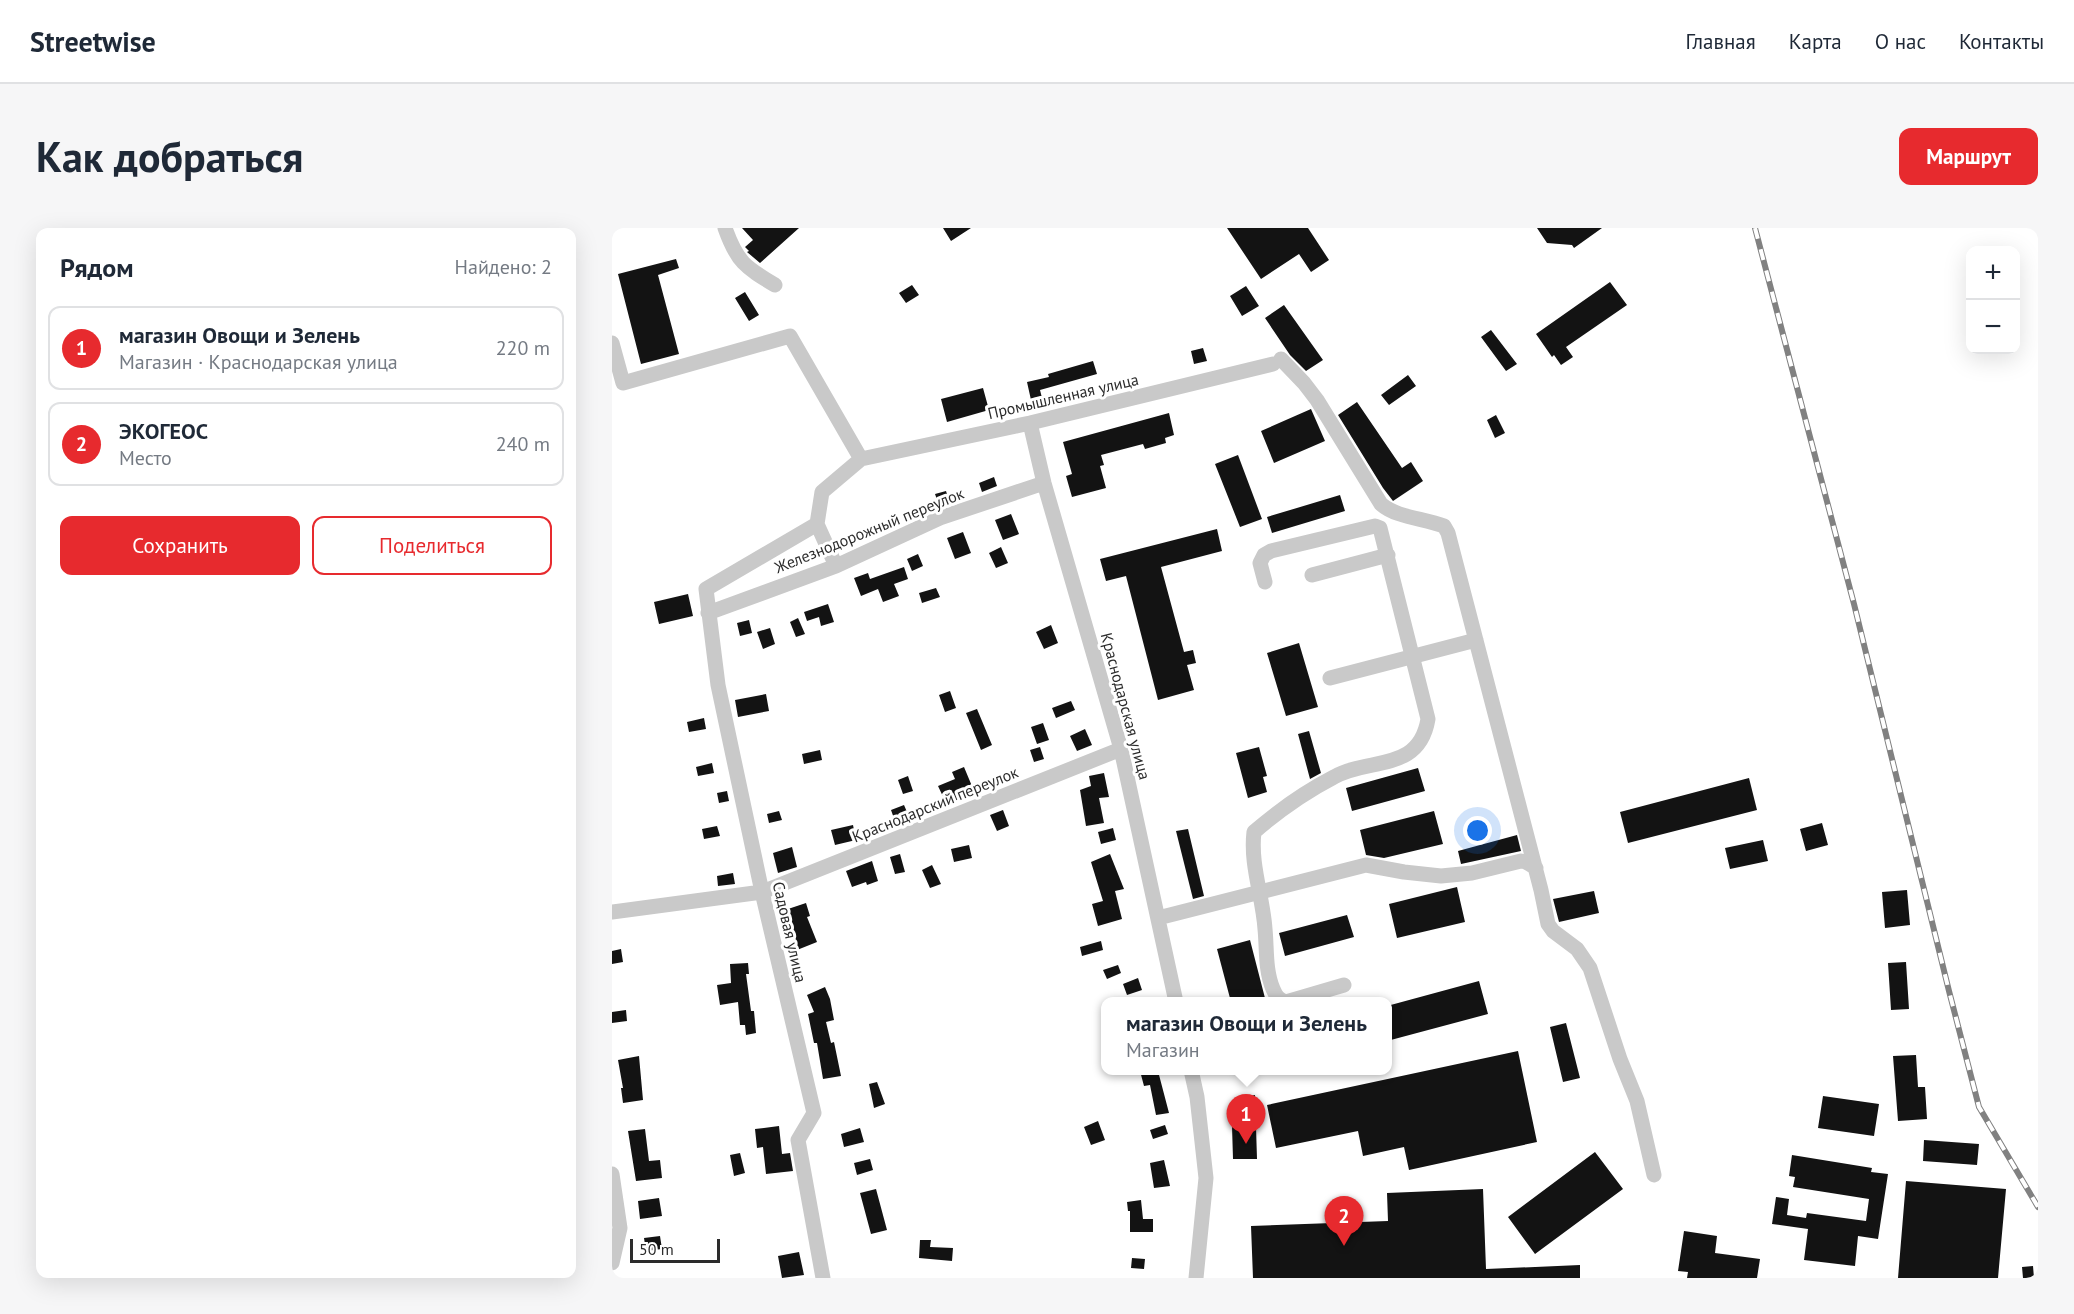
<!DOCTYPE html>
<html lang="ru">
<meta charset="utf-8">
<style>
:root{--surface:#fff;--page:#f6f6f7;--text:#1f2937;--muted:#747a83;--line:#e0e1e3;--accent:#e72a2e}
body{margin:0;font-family:"PT Sans",sans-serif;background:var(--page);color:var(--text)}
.controls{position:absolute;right:18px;top:18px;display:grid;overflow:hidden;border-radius:12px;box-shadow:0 6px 24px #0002}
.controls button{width:54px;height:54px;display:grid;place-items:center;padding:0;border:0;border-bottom:2px solid var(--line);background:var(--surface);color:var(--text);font:30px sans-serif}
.scale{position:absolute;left:18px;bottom:15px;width:90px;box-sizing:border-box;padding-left:6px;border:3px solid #2c2c2c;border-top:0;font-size:16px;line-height:21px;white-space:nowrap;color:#2c2c2c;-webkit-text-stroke:4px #fff;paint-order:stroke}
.you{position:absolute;left:866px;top:603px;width:21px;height:21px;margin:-15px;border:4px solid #fff;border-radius:50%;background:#1a73e8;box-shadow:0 0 0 9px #1a73e833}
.badge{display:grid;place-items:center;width:39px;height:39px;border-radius:50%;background:var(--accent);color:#fff;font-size:20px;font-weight:700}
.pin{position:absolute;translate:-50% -50px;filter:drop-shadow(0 2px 3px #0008)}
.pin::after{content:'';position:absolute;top:32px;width:21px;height:18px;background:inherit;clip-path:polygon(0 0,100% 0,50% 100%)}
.popup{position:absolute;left:489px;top:769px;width:291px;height:78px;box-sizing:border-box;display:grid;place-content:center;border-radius:12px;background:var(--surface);filter:drop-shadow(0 2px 4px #0005);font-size:20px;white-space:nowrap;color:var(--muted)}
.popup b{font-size:22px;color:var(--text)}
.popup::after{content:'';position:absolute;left:50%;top:100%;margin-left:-12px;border:12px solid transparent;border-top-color:var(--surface)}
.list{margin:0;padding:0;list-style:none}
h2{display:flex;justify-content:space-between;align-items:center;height:78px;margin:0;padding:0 24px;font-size:26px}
h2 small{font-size:20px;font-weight:400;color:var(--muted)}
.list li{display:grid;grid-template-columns:39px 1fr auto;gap:18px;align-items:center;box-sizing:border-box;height:84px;margin:0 12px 12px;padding:0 12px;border:2px solid var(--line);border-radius:12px}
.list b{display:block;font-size:22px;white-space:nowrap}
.list p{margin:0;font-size:20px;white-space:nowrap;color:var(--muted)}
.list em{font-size:20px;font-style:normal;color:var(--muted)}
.actions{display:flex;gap:12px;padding:18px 24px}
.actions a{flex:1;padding:14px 0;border:2px solid var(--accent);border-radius:12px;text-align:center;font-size:21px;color:var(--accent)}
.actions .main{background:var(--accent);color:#fff}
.map{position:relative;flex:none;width:1426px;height:1050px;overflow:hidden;border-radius:12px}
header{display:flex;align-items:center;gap:36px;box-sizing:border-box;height:84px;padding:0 30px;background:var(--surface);border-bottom:2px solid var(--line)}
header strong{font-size:28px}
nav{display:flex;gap:33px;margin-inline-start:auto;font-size:21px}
.intro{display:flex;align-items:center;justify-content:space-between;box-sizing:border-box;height:144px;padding:0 36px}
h1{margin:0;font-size:42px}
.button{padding:15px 27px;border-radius:12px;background:var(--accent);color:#fff;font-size:21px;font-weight:700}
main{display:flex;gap:36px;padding:0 36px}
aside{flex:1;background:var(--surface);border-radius:12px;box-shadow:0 6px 24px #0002}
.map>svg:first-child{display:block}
.building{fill:#131313}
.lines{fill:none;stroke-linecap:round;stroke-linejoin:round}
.minor{stroke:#c9c9c9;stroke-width:15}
.rail-casing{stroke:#818181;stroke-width:6}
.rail{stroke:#fff;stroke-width:4;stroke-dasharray:11;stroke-linecap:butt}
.labels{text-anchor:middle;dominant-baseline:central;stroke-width:6;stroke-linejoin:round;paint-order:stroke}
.street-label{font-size:16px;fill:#2c2c2c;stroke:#fff}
</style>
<header>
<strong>Streetwise</strong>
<nav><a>Главная</a><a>Карта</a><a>О нас</a><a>Контакты</a></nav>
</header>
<div class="intro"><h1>Как добраться</h1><a class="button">Маршрут</a></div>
<main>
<aside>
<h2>Рядом<small>Найдено: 2</small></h2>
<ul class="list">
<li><span class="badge">1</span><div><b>магазин Овощи и Зелень</b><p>Магазин · Краснодарская улица</p></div><em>220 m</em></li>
<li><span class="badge">2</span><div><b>ЭКОГЕОС</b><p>Место</p></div><em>240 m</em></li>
</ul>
<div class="actions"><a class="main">Сохранить</a><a>Поделиться</a></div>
</aside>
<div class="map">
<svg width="1426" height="1050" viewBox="0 0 1426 1050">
<rect width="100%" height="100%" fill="#fff"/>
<!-- building -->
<path class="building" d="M 130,0 L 187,0 L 148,35 L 135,24 L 137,23 L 133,19 L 141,12 Z
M 331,0 L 359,0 L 339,13 Z
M 615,0 L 696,0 L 717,32 L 699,44 L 687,26 L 649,51 Z
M 925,0 L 990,0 L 962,20 L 960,17 L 935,15 Z
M 64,31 L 67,40 L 46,47 L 67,126 L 29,136 L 6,46 Z
M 998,54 L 1015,77 L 954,119 L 961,129 L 949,137 L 942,127 L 940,129 L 924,106 Z
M 300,57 L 307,67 L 294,75 L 287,65 Z
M 634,58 L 647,78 L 630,88 L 618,68 Z
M 133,64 L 147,87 L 137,93 L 123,70 Z
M 672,77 L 711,132 L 694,143 L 678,127 L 653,90 Z
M 879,102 L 905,136 L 894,143 L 869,109 Z
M 591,120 L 595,133 L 582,136 L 579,123 Z
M 481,133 L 485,146 L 428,162 L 432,178 L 421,181 L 415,154 L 437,149 L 436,146 Z
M 796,147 L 804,158 L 777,177 L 769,167 Z
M 371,160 L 377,182 L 335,194 L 329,171 Z
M 745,174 L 790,240 L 799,234 L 811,253 L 781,273 L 771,260 L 726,187 Z
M 699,181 L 713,213 L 662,235 L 649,203 Z
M 557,185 L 562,207 L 553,210 L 554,215 L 533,221 L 531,216 L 489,227 L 492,237 L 488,238 L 494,260 L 460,269 L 454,248 L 460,246 L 451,214 Z
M 884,187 L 893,205 L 883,210 L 875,192 Z
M 626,227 L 650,291 L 628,299 L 603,236 Z
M 382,249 L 385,258 L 370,264 L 367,255 Z
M 334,263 L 338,276 L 328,280 L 323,266 Z
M 728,267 L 733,283 L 660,305 L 655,289 Z
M 399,286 L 407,306 L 391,312 L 383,292 Z
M 605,301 L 610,323 L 549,339 L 572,424 L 581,422 L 584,435 L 575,437 L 582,462 L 546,472 L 514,348 L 494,353 L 488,331 Z
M 351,304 L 359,325 L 343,331 L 335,310 Z
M 389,319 L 396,335 L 384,340 L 377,325 Z
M 306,326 L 311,338 L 300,343 L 295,331 Z
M 292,339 L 296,351 L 282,356 L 287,368 L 271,374 L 266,361 L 249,368 L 242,350 L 256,345 L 258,351 Z
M 324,360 L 328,369 L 310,375 L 307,365 Z
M 76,366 L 81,388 L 47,396 L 42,374 Z
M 216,376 L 222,394 L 209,398 L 207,389 L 195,393 L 192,384 Z
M 186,390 L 193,406 L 184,409 L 178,394 Z
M 137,392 L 140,405 L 128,408 L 125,395 Z
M 439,397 L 446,415 L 432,421 L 424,404 Z
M 158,400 L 163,416 L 151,421 L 145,404 Z
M 687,415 L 706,479 L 674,488 L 655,425 Z
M 338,463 L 344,480 L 333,484 L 327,467 Z
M 154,466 L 157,483 L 126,489 L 123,472 Z
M 459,473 L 463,482 L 444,490 L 440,480 Z
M 365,481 L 380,517 L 369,522 L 354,485 Z
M 92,490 L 94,501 L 77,504 L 75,494 Z
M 431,495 L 437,512 L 425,516 L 419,499 Z
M 473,501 L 480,517 L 465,523 L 458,508 Z
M 697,503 L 709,545 L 698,551 L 686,506 Z
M 428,519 L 432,531 L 422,534 L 418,522 Z
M 647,519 L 655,548 L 651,549 L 655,564 L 636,570 L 624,525 Z
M 208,522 L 210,532 L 192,536 L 190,526 Z
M 100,535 L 102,545 L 86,548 L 84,539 Z
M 352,539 L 362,563 L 335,577 L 326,558 L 343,551 L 340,544 Z
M 806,540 L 813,563 L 740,583 L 734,560 Z
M 492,545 L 497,569 L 487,570 L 492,595 L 474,598 L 468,562 L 479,558 L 477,548 Z
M 296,548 L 301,563 L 291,566 L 286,552 Z
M 1137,550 L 1145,582 L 1016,615 L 1008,584 Z
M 115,563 L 117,573 L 107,575 L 105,565 Z
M 292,577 L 298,591 L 284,596 L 279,582 Z
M 391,582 L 397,598 L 385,603 L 378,587 Z
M 167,583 L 170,592 L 157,595 L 155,586 Z
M 822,583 L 831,616 L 772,630 L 754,627 L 748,602 Z
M 1210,595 L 1216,617 L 1194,623 L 1188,601 Z
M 241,597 L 244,612 L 223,617 L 219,602 Z
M 105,598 L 108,608 L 92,611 L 90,601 Z
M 501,600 L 504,612 L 489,616 L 486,604 Z
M 576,601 L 592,668 L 581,671 L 564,603 Z
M 905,607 L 909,623 L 849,636 L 846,623 Z
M 1151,612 L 1156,633 L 1118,641 L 1113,620 Z
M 357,617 L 360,630 L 342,634 L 339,621 Z
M 180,619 L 185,639 L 166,645 L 161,625 Z
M 288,626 L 293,644 L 283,646 L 278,629 Z
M 498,626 L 512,661 L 503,663 L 510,691 L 486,698 L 480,676 L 491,673 L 479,634 Z
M 260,633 L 266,653 L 255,657 L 254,654 L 240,659 L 234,643 Z
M 320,637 L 329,656 L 318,660 L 310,642 Z
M 121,645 L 123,656 L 106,658 L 105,648 Z
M 845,659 L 853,694 L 785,710 L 777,676 Z
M 1295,662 L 1298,697 L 1273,700 L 1270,664 Z
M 982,663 L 987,685 L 947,694 L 941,671 Z
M 194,675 L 198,688 L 195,689 L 205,714 L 185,722 L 178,707 L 176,697 L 178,697 L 173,682 Z
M 735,687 L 742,709 L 673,728 L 667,705 Z
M 638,712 L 654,774 L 619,774 L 605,721 Z
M 489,713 L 491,722 L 470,728 L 468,719 Z
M 9,721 L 11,734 L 0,736 L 0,723 Z
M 1294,734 L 1297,781 L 1279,782 L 1276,735 Z
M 136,735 L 137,746 L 134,746 L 139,783 L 142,783 L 144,805 L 134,807 L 133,797 L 128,797 L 126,774 L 108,777 L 105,757 L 119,755 L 118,736 Z
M 506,737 L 509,745 L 495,751 L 491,742 Z
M 526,750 L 530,762 L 515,767 L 511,756 Z
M 867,753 L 876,786 L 775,813 L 775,778 Z
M 213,759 L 218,771 L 222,792 L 214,794 L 219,815 L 222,814 L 229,848 L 211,851 L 205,815 L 202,815 L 196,786 L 202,784 L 195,767 Z
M 14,782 L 15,793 L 0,795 L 0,784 Z
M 954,795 L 968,850 L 951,854 L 938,799 Z
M 906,823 L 925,914 L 797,942 L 792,919 L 751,928 L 746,903 L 664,920 L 655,877 Z
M 1304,827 L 1306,859 L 1313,859 L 1315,891 L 1286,893 L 1281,828 Z
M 27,828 L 31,872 L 11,875 L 9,860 L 11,860 L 6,832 Z
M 528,843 L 546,843 L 557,885 L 544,887 L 538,857 L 532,858 Z
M 265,854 L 273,876 L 262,880 L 257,856 Z
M 643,867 L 645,931 L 621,931 L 620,898 L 630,898 L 625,871 Z
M 1211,868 L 1267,876 L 1262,908 L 1206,900 Z
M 486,893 L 493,912 L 479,917 L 472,899 Z
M 553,897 L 556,906 L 541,911 L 538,902 Z
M 167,898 L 170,926 L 178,925 L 181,943 L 154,946 L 151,919 L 145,920 L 143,901 Z
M 248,900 L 252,914 L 232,919 L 229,906 Z
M 33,901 L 37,933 L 48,932 L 50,950 L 24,953 L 16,903 Z
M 1312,912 L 1367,916 L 1365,937 L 1311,933 Z
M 983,924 L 1011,961 L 923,1026 L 896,989 Z
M 128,925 L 133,945 L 122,948 L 118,927 Z
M 1180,927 L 1260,940 L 1259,944 L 1276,946 L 1266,1011 L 1246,1008 L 1243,1038 L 1192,1032 L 1196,1001 L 1160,996 L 1164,969 L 1177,971 L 1175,987 L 1194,990 L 1195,985 L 1254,993 L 1257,971 L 1181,959 L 1183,949 L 1177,948 Z
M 258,931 L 261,942 L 245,947 L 242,935 Z
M 552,932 L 558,958 L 542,960 L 538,935 Z
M 1294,953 L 1394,961 L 1386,1050 L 1286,1050 Z
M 264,961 L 275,1002 L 259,1006 L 248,965 Z
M 871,961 L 874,1041 L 968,1037 L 968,1050 L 641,1050 L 639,998 L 776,993 L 775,965 Z
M 47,970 L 50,988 L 28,991 L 26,973 Z
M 529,972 L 531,991 L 541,991 L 541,1004 L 518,1004 L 518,983 L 516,983 L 515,974 Z
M 1072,1003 L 1105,1008 L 1103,1025 L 1148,1031 L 1145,1050 L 1075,1050 L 1076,1044 L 1066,1043 Z
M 48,1008 L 50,1021 L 34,1023 L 32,1010 Z
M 308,1012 L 319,1012 L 318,1019 L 341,1020 L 340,1033 L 307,1030 Z
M 187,1024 L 192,1047 L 170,1050 L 166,1028 Z
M 520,1030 L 533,1031 L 532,1041 L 519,1040 Z
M 1421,1038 L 1422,1050 L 1411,1050 L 1410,1039 Z"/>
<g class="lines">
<!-- minor -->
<path class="minor" d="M 113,0 C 125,34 133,39 163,57
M 0,115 L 11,155 L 178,108 L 249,231 L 210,264 L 205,296 L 224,338
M 669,131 L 692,155 L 705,172 L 769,276 C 785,290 812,290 832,298 L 836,305 L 929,662 L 936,696 L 941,703 L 965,721 L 978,740 L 1008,831 L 1025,873 L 1042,947
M 418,195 L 432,255 L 509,521 L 564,774
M 249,231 L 418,195 L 661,136
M 205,296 L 94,361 L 106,457 L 150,664 L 202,885 L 186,912 L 211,1050
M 700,347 L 776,327
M 653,354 L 648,335 L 652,327 L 659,323 L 763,298 L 768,300 L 816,491 C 807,545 757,529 722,549 C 695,563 665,584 642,604 C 638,637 651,669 653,701 C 655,721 653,742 661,761 C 664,768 666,771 673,774
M 96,385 L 224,338 L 328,290 L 432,255
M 718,450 L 864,412
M 0,684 L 150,664 L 509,521
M 546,690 L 754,637 L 792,644 L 829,648 L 860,645 L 909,633 L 914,634 L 924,640
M 674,774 L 732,757
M 579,842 L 585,869 L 594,950 L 584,1050
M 0,946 L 8,1000 L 0,1035"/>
<!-- rail casing -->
<g class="rail-casing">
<path id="rail" d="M 1143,0 L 1242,376 L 1337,763 L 1367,879 L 1426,979"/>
</g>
<!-- rail -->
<use href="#rail" class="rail"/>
</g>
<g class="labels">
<!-- street labels -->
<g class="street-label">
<text transform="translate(451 168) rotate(-13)">Промышленная улица</text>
<text transform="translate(257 302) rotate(-22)">Железнодорожный переулок</text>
<text transform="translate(514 478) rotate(75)">Краснодарская улица</text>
<text transform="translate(323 576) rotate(-22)">Краснодарский переулок</text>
<text transform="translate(178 704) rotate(77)">Садовая улица</text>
</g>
</g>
</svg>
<div class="controls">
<button>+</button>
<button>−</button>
</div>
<div class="scale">50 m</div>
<div class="you"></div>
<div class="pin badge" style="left:634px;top:916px">1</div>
<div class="popup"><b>магазин Овощи и Зелень</b>Магазин</div>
<div class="pin badge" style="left:732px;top:1018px">2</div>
</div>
</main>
